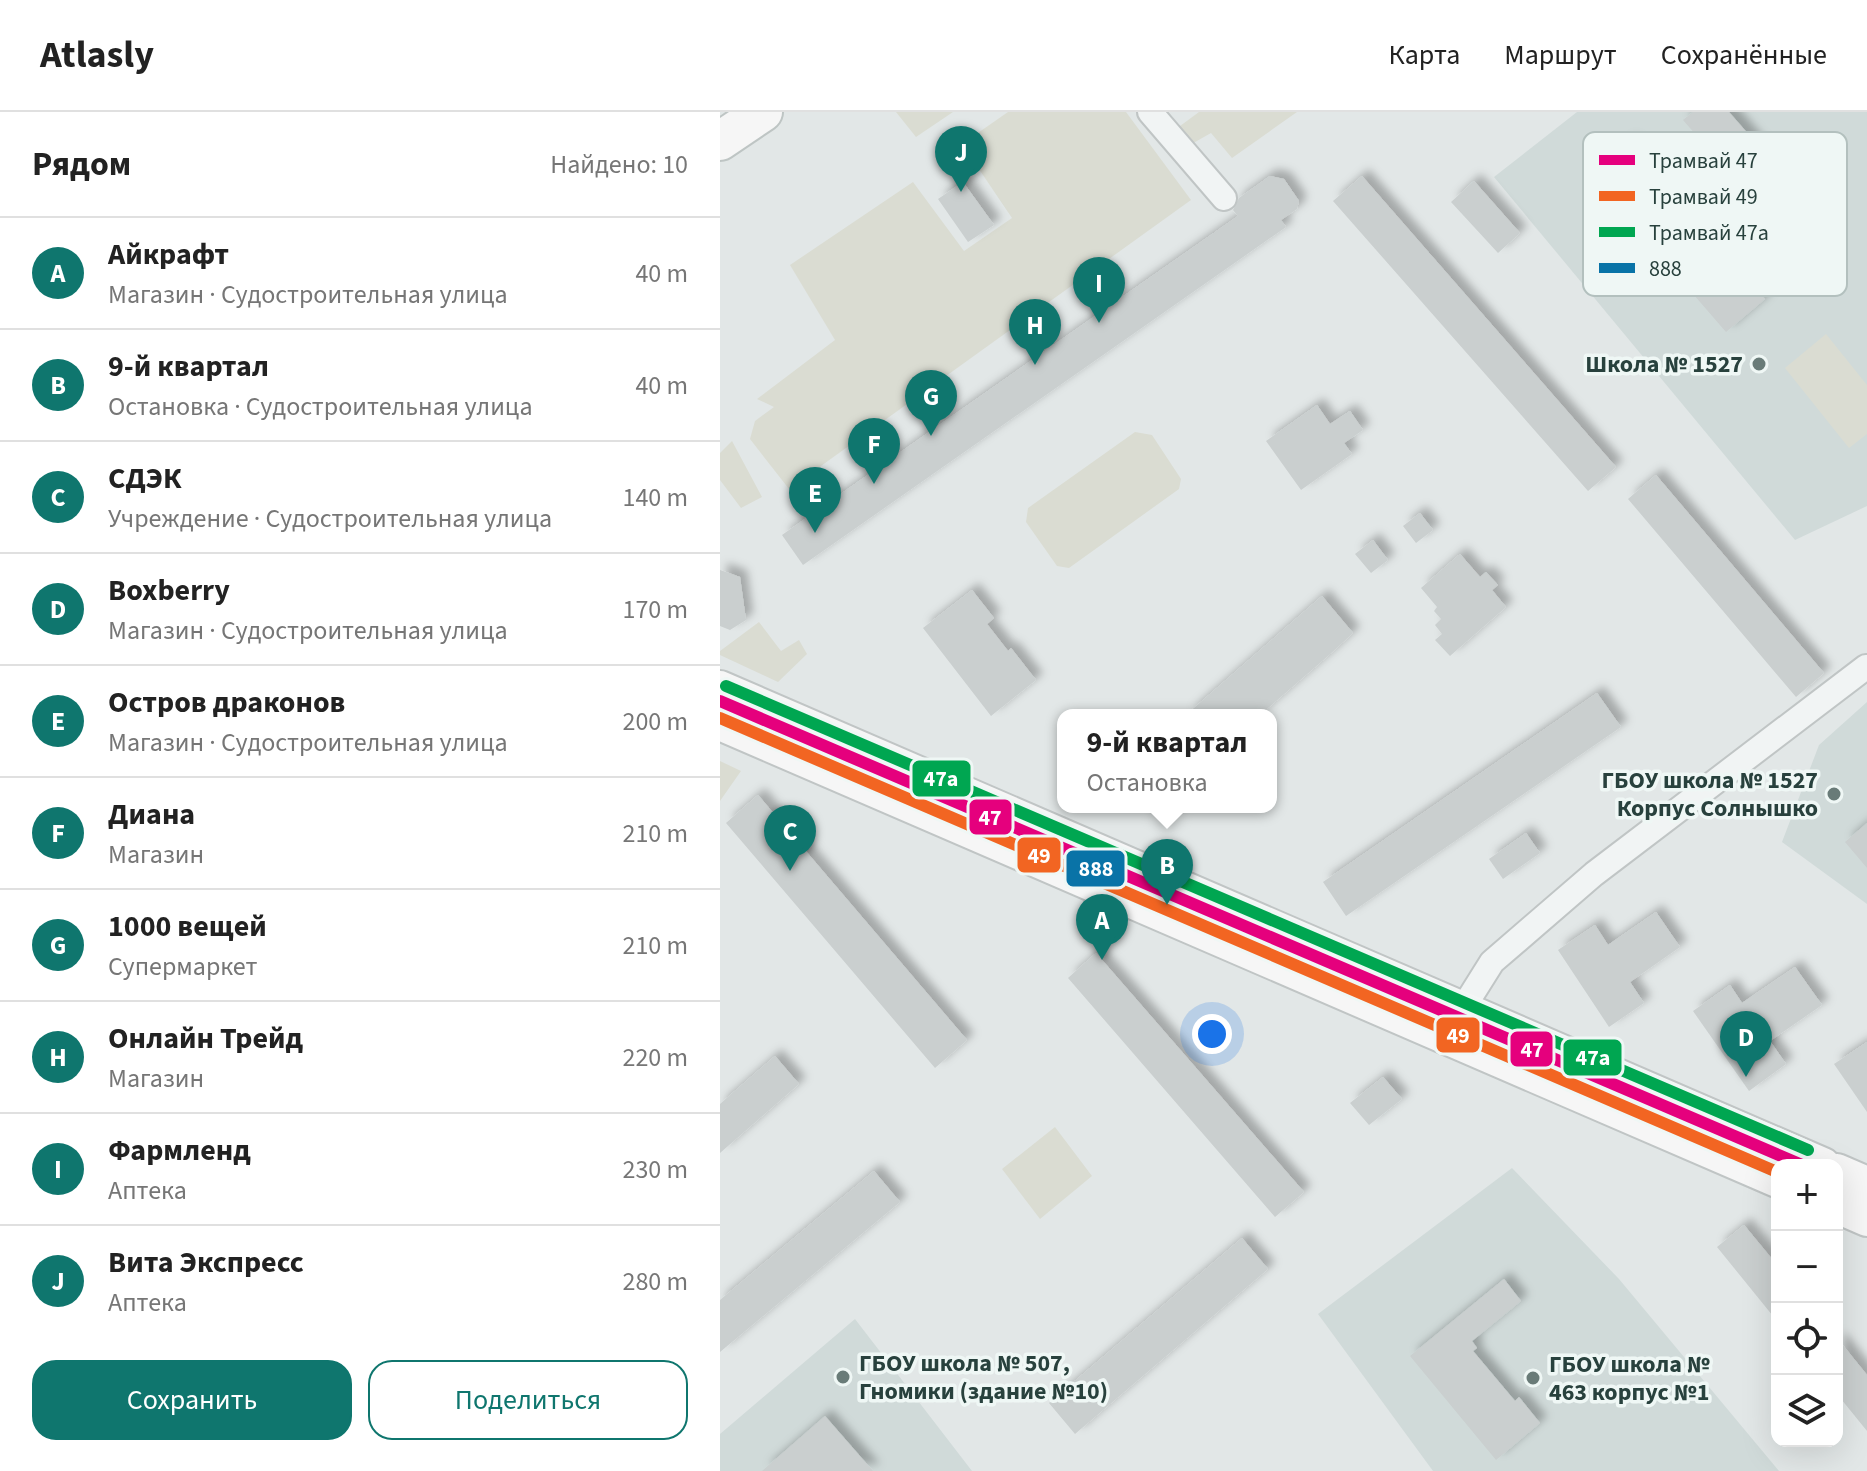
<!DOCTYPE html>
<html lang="ru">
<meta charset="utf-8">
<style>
:root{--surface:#fff;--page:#f2f2f2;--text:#222;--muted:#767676;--line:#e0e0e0;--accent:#0f766e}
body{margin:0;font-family:"Source Sans 3",sans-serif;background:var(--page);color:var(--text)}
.controls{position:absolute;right:24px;bottom:24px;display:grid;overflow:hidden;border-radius:16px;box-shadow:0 8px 32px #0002}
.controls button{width:72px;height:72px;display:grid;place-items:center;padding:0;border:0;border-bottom:2px solid var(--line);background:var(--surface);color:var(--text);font:40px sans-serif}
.you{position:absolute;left:492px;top:922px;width:28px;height:28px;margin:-20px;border:6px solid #fff;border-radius:50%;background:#1a73e8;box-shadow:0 0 0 12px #1a73e833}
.badge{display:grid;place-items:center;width:52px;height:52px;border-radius:50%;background:var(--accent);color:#fff;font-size:26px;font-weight:700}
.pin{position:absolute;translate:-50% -66px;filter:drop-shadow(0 2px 4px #0008)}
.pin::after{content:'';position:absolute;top:42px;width:28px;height:24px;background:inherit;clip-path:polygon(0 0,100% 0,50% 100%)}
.popup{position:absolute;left:337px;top:597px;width:220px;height:104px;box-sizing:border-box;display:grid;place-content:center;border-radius:16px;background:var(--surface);filter:drop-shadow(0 2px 6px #0005);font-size:26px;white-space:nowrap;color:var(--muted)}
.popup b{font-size:30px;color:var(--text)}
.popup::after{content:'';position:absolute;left:50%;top:100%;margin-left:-16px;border:16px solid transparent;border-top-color:var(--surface)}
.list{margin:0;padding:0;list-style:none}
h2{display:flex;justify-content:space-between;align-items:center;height:104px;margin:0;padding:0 32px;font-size:34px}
h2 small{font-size:26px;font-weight:400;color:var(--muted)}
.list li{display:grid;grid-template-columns:52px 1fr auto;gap:24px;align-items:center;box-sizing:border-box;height:112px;padding:0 32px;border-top:2px solid var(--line)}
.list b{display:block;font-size:30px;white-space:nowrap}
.list p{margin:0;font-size:26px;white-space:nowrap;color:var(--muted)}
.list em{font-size:26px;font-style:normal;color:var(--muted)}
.actions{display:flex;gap:16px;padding:24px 32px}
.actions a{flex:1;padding:18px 0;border:2px solid var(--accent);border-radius:24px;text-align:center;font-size:28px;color:var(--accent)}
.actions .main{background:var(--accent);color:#fff}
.icon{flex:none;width:44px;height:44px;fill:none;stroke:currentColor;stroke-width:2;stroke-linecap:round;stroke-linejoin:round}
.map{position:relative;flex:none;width:1147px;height:1359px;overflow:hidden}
header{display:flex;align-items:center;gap:48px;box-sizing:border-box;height:112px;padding:0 40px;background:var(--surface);border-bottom:2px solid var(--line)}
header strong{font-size:38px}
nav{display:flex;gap:44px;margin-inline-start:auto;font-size:28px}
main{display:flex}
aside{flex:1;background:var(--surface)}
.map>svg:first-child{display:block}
.built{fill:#d0dad9}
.green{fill:#dadcd2}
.building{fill:#cacfcf;filter:url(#shadow)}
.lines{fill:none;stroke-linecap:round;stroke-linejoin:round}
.street-casing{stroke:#c0c5c5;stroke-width:28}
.secondary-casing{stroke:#c0c5c5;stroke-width:38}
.primary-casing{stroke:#bec5c4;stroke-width:42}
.street{stroke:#f1f4f4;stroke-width:24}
.secondary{stroke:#f6f6f6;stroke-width:34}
.primary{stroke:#f6f6f6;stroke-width:38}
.bus-1-casing{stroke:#eff7f5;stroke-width:18}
.bus-1{stroke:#0973a7;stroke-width:12}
.tram-1-casing{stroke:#eff7f5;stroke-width:18}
.tram-2-casing{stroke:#eff7f5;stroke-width:18}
.tram-3-casing{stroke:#eff7f5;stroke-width:18}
.tram-1{stroke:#e5007d;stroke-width:12}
.tram-2{stroke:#f26522;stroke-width:12}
.tram-3{stroke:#00a651;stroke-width:12}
.poi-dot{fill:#697b78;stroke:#eff7f5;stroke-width:3}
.labels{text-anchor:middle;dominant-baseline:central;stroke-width:7;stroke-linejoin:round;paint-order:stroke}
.poi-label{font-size:24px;font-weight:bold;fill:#28413d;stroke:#eff7f5;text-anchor:end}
.key{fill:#eff7f5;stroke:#b3c0be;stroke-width:2}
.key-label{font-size:22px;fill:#28413d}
.line-badge{stroke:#eff7f5;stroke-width:3}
.badge-label{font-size:22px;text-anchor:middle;font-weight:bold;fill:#fff}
</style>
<header>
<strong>Atlasly</strong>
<nav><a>Карта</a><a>Маршрут</a><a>Сохранённые</a></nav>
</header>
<main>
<aside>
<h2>Рядом<small>Найдено: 10</small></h2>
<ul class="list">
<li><span class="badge">A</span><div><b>Айкрафт</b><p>Магазин · Судостроительная улица</p></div><em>40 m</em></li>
<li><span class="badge">B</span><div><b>9-й квартал</b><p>Остановка · Судостроительная улица</p></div><em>40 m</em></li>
<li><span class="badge">C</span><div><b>СДЭК</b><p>Учреждение · Судостроительная улица</p></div><em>140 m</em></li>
<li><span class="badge">D</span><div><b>Boxberry</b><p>Магазин · Судостроительная улица</p></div><em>170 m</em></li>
<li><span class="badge">E</span><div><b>Остров драконов</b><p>Магазин · Судостроительная улица</p></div><em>200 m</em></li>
<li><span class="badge">F</span><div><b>Диана</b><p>Магазин</p></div><em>210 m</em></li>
<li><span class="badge">G</span><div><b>1000 вещей</b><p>Супермаркет</p></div><em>210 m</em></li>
<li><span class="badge">H</span><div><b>Онлайн Трейд</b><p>Магазин</p></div><em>220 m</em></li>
<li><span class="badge">I</span><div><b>Фармленд</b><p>Аптека</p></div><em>230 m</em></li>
<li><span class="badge">J</span><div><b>Вита Экспресс</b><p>Аптека</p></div><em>280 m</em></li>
</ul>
<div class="actions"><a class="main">Сохранить</a><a>Поделиться</a></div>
</aside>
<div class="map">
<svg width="1147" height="1359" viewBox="0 0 1147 1359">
<defs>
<filter id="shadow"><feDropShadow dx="7" dy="-7" stdDeviation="4" flood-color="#0004"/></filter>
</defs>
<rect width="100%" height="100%" fill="#e2e7e7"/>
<!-- built -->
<path class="built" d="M 857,0 L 1147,0 L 1147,394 L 1075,428 L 774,65 Z
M 1147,590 L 1147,792 L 1062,730 L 1099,633 Z
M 792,1056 L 899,1167 L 1059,1359 L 713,1359 L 598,1202 Z
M 135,1207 L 252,1359 L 0,1359 L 0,1322 Z"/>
<!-- green -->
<path class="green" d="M 176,0 L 233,0 L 196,25 Z
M 288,0 L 406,0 L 471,88 L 69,377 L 30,327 L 35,309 L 54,295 L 37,287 L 115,228 L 70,153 L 193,70 L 244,139 L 292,106 L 242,32 Z
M 479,0 L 577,0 L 512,46 L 491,21 L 468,34 L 456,17 Z
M 1106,222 L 1147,273 L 1147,322 L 1129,336 L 1065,256 Z
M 415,320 L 432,323 L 461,367 L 459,377 L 349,456 L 337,454 L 306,410 L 308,396 Z
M 12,329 L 42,385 L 21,396 L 0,368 L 0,341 Z
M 39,510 L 61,539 L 79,528 L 87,542 L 58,570 L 0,543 L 0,539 Z
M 0,649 L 21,659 L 0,689 Z
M 335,1015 L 372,1064 L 320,1107 L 282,1057 Z"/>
<!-- building -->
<path class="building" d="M 973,0 L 1009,0 L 1105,110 L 1075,136 L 1023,77 L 981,113 L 1045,187 L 1006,220 L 871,64 L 910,30 L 969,100 L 1011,63 L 963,8 Z
M 550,64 L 564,67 L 579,89 L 577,97 L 561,108 L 566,115 L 83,453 L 62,423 L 518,104 L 513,98 L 519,86 Z
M 642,64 L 896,355 L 868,379 L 613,89 Z
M 754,69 L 800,121 L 778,141 L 731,90 Z
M 243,70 L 274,113 L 248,130 L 218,87 Z
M 597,293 L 610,312 L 630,299 L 643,318 L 624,331 L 632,342 L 581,378 L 546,329 Z
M 936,363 L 1104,561 L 1076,585 L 908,387 Z
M 700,401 L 713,418 L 696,431 L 683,414 Z
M 653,428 L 668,448 L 651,461 L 635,442 Z
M 740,442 L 760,465 L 766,460 L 778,473 L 772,478 L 786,495 L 730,544 L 715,528 L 722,522 L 715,513 L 721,507 L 714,499 L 717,495 L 701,476 Z
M 0,458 L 20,465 L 26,508 L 10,518 L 0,514 Z
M 252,478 L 274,506 L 267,512 L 288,539 L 291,536 L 316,568 L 271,604 L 203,516 Z
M 602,484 L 633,521 L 609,543 L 540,603 L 466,603 Z
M 877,581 L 901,615 L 626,804 L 603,770 Z
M 38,683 L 247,928 L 215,956 L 6,711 Z
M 1147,711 L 1147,756 L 1125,730 Z
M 806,721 L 820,741 L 783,767 L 769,747 Z
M 936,800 L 960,835 L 910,870 L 924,891 L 889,915 L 838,838 L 875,813 L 888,833 Z
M 376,841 L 584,1080 L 555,1105 L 348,866 Z
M 1075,855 L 1102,893 L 1050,929 L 1066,952 L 1029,979 L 973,899 L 1010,873 L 1022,891 Z
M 1147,930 L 1147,1000 L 1114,952 Z
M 55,944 L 79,972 L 0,1041 L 0,992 Z
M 663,965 L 682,987 L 649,1013 L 630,991 Z
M 154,1059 L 180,1090 L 0,1240 L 0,1188 Z
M 1024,1113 L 1057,1153 L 1057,1209 L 997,1135 Z
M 522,1126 L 548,1157 L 355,1322 L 329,1291 Z
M 784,1167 L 801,1189 L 752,1229 L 757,1236 L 753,1239 L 795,1289 L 799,1285 L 820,1311 L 776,1348 L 690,1244 Z
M 1117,1226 L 1147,1263 L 1147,1319 L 1117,1282 Z
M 105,1304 L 153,1359 L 42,1359 Z"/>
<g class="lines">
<!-- street casing -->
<g class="street-casing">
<path id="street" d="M 430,0 L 504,86
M 735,909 L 772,850 L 874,762 L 1146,555"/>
</g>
<!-- secondary casing -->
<g class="secondary-casing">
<path id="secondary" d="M 0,576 L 1103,1053
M 0,611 L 1057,1068
M 1117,1059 L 1147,1072
M 1117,1094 L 1147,1107"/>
</g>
<!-- primary casing -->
<g class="primary-casing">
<path id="primary" d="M 0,29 L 43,0"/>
</g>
<!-- street -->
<use href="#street" class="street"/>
<!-- secondary -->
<use href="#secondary" class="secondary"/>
<!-- primary -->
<use href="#primary" class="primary"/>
<!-- bus-1 casing -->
<g class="bus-1-casing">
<path id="bus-1" d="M 0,594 L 1063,1053"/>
</g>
<!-- bus-1 -->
<use href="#bus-1" class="bus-1"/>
<!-- tram-1 casing -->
<g class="tram-1-casing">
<path id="tram-1" d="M 0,589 L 1082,1053"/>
</g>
<!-- tram-2 casing -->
<g class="tram-2-casing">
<path id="tram-2" d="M 0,606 L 1057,1060"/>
</g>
<!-- tram-3 casing -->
<g class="tram-3-casing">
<path id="tram-3" d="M 6,574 L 1088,1038"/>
</g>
<!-- tram-1 -->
<use href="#tram-1" class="tram-1"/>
<!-- tram-2 -->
<use href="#tram-2" class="tram-2"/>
<!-- tram-3 -->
<use href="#tram-3" class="tram-3"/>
</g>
<!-- markers -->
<g class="poi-dot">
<circle cx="1039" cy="252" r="8"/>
<circle cx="1114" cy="682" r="8"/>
<circle cx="123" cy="1265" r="8"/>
<circle cx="813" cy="1266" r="8"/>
</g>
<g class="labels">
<!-- poi labels -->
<g class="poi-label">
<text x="1023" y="252">Школа № 1527</text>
<text x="1098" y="668">ГБОУ школа № 1527<tspan x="1098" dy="28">Корпус Солнышко</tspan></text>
<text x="139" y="1251" text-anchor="start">ГБОУ школа № 507,<tspan x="139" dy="28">Гномики (здание №10)</tspan></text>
<text x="829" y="1252" text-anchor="start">ГБОУ школа №<tspan x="829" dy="28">463 корпус №1</tspan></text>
</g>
</g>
<!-- legend -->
<rect x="863" y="20" width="264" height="164" rx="12" class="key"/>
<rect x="879" y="43" width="36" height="10" fill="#e5007d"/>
<rect x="879" y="79" width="36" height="10" fill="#f26522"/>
<rect x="879" y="115" width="36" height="10" fill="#00a651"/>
<rect x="879" y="151" width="36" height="10" fill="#0973a7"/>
<g class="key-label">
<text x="929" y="56">Трамвай 47</text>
<text x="929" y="92">Трамвай 49</text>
<text x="929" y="128">Трамвай 47а</text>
<text x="929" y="164">888</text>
</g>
<g class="line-badge">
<rect x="191" y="647" width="61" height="39" rx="8" fill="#00a651"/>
<rect x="248" y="686" width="45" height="38" rx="8" fill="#e5007d"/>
<rect x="296" y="724" width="46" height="38" rx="8" fill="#f26522"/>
<rect x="345" y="737" width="61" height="39" rx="8" fill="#0973a7"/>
<rect x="715" y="904" width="46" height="38" rx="8" fill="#f26522"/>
<rect x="789" y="918" width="45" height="38" rx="8" fill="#e5007d"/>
<rect x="842" y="926" width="61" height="39" rx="8" fill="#00a651"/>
</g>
<g class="badge-label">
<text x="221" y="674">47а</text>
<text x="270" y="713">47</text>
<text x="319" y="751">49</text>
<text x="376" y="764">888</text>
<text x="738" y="931">49</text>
<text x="812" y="945">47</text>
<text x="873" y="953">47а</text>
</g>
</svg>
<div class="controls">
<button>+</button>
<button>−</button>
<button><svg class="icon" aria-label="locate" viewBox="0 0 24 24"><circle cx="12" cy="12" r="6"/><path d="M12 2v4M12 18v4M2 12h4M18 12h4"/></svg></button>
<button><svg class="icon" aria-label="layers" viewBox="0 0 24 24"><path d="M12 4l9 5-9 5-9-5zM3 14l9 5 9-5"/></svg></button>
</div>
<div class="you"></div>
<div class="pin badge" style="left:382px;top:848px">A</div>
<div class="pin badge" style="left:447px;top:793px">B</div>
<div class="popup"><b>9-й квартал</b>Остановка</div>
<div class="pin badge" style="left:70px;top:759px">C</div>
<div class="pin badge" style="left:1026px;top:965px">D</div>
<div class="pin badge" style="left:95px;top:421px">E</div>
<div class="pin badge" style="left:154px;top:372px">F</div>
<div class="pin badge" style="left:211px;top:324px">G</div>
<div class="pin badge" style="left:315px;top:253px">H</div>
<div class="pin badge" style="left:379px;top:211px">I</div>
<div class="pin badge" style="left:241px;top:80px">J</div>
</div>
</main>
